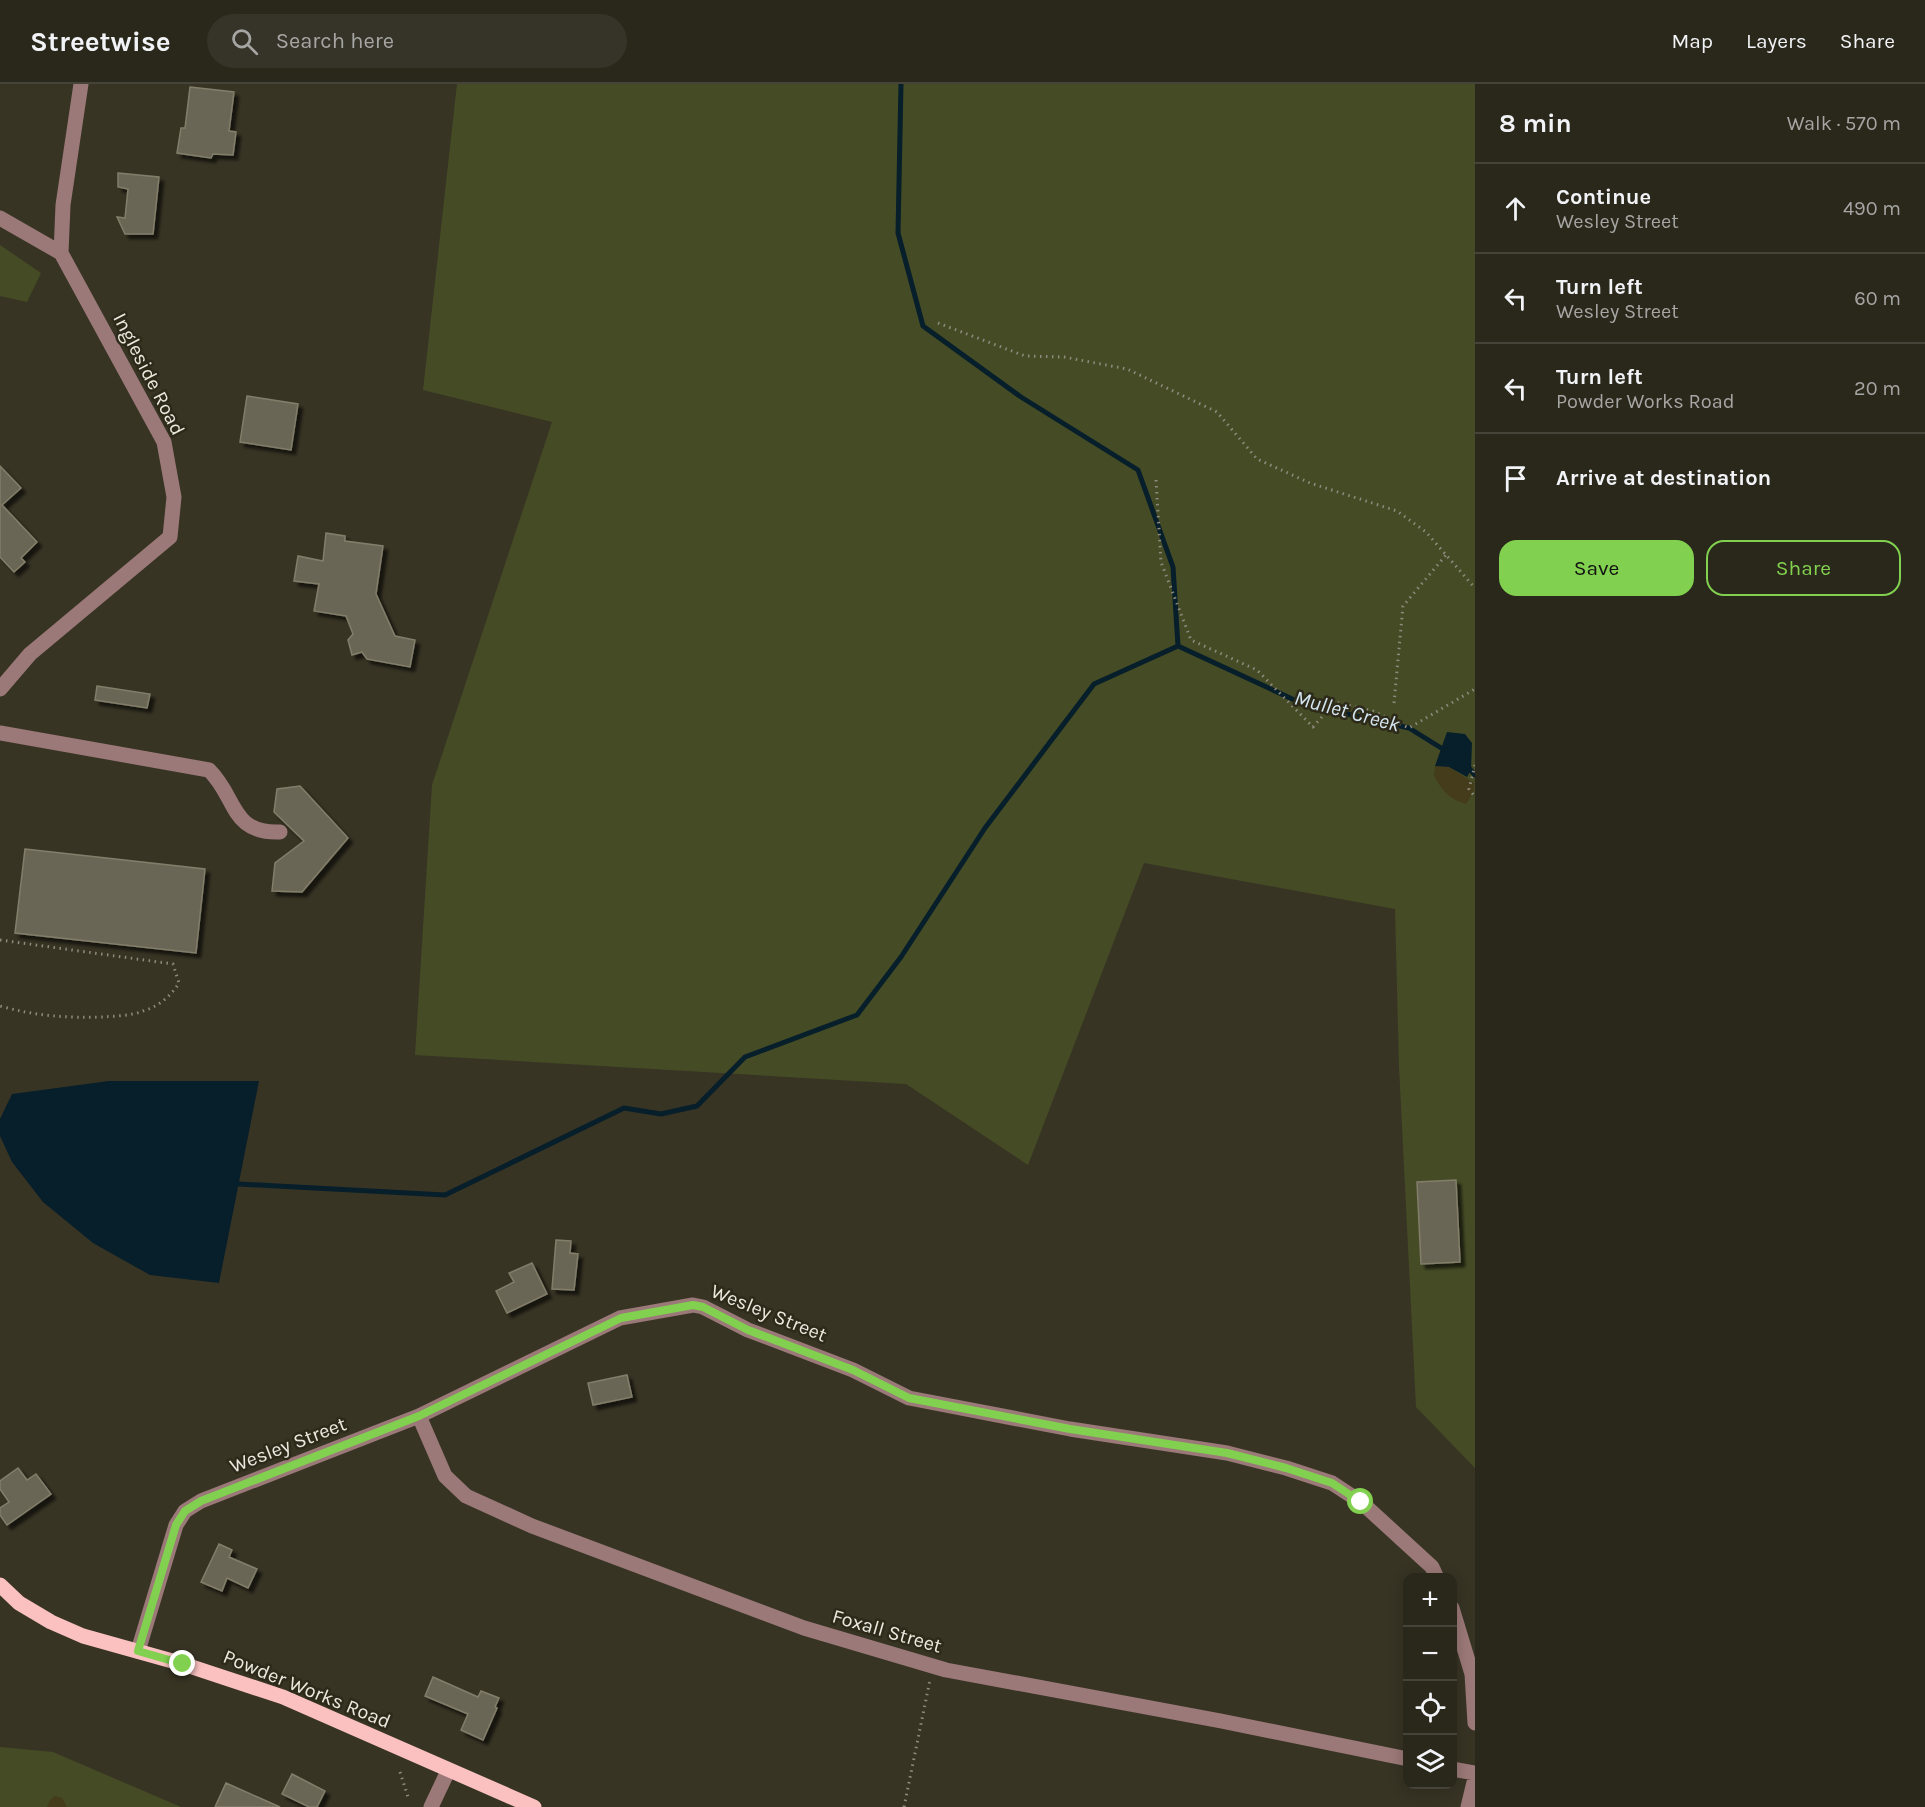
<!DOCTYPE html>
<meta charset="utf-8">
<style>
:root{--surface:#2a271b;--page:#363328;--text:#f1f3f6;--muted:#a5a5a3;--line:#46443a;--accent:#82d04f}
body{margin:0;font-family:Karla,sans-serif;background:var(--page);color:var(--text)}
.controls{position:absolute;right:18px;bottom:18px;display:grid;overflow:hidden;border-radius:12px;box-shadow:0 3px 15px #0003}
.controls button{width:54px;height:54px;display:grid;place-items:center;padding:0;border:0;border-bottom:2px solid var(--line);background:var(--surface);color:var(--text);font:30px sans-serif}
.stop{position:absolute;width:18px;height:18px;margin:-14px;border:4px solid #82d04f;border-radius:50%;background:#fff}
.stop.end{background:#82d04f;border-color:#fff;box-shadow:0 2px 6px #0008}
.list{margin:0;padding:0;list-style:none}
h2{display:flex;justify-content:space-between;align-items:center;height:78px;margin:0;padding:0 24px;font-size:26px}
h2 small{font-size:20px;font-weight:400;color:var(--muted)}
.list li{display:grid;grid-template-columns:39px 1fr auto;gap:18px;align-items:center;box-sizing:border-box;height:90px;padding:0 24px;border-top:2px solid var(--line)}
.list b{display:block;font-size:22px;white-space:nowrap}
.list p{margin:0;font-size:20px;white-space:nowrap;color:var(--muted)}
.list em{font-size:20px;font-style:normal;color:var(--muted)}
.actions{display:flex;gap:12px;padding:18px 24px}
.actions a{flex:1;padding:14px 0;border:2px solid var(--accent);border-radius:18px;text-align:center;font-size:21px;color:var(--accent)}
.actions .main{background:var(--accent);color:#111}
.icon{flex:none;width:33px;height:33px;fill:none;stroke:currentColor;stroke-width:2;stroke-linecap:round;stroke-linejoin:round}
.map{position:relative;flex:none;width:1475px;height:1723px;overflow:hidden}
header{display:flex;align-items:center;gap:36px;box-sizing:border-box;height:84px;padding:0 30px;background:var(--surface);border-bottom:2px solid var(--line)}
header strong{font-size:28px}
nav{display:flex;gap:33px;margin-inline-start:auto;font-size:21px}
.search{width:420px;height:54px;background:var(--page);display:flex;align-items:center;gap:15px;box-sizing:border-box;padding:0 21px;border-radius:33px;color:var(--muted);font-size:22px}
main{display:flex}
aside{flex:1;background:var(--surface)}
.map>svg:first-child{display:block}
.green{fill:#454c25}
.sand{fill:#443c1b}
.water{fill:#071e2b}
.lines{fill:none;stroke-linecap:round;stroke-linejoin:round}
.stream{stroke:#071e2b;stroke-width:5}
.building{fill:#6b6654;stroke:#827e6b;stroke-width:1.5;filter:url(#shadow)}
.path{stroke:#8e8a7d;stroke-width:3;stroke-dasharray:1.5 4.5;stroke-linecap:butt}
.minor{stroke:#9b7978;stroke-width:15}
.major{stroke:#fac1c0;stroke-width:15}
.route{stroke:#82d04f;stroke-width:8}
.labels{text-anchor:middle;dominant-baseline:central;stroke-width:5;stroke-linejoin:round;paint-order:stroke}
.street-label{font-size:20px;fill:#ebe9de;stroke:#2e2a1a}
.water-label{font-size:21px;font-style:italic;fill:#d4e6f2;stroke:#2e2a1a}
</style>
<header>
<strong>Streetwise</strong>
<div class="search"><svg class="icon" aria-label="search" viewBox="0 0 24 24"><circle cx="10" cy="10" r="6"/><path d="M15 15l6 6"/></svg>Search here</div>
<nav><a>Map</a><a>Layers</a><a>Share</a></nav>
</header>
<main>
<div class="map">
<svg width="1475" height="1723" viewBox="0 0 1475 1723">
<defs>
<filter id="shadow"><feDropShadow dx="4.5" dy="4.5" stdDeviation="1.5" flood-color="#0009"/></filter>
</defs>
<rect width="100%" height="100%" fill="#383424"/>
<!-- green -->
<path class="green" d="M 457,0 L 1475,0 L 1475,1384 L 1416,1323 L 1399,982 L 1395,825 L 1144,779 L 1028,1081 L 906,1000 L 415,971 L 432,701 L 552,338 L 423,306 Z
M 0,161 L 41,189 L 27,218 L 0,212 Z
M 0,1663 L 53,1668 L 181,1723 L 0,1723 Z"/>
<!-- sand -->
<path class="sand" d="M 1435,682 L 1449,683 L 1474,699 L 1474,707 L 1466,720 C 1449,715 1443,707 1434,692 Z
M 55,1712 L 62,1714 L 67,1723 L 47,1723 L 50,1716 Z"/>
<!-- water -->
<path class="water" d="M 1447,648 L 1465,650 L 1472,659 L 1471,686 L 1467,693 L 1449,683 L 1435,682 Z
M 109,997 L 259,997 L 219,1199 L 150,1191 L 93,1159 L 43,1118 L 12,1078 L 0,1052 L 0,1035 L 12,1010 Z"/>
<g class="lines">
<!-- stream -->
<path class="stream" d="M 901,0 L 898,149 L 923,242 L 1021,313 L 1138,386 L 1173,483 L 1178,562
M 1178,562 L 1303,620 L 1409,644 L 1446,667
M 1468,683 L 1475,691
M 239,1100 L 445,1111 L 624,1024 L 661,1030 L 697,1022 L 745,973 L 857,931 L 901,873 L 985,744 L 1094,600 L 1178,562"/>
</g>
<!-- building -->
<path class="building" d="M 190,3 L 234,8 L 229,47 L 236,48 L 233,71 L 213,70 L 211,74 L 177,69 L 181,44 L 185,44 Z
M 118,89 L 159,93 L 153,150 L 125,150 L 117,133 L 125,134 L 128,105 L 118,103 Z
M 247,312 L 298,320 L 291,366 L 240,358 Z
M 0,382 L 21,404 L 2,421 L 37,458 L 21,474 L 25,478 L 14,488 L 0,473 Z
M 326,449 L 345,452 L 345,457 L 383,462 L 376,510 L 395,552 L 415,556 L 410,583 L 367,575 L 362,568 L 352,571 L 348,556 L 353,550 L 346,532 L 314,527 L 319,500 L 294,497 L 298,472 L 323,477 Z
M 97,602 L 150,610 L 147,624 L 95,616 Z
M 300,702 L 348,754 L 302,808 L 272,807 L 275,779 L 304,757 L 274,728 L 277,705 Z
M 25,765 L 205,785 L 196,869 L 15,849 Z
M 1456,1096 L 1460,1178 L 1421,1180 L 1417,1098 Z
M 556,1156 L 571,1157 L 570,1169 L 578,1170 L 574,1206 L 552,1205 Z
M 532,1179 L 547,1210 L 507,1229 L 496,1207 L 514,1198 L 509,1189 Z
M 627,1291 L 632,1313 L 593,1321 L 588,1299 Z
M 18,1384 L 27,1396 L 36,1390 L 51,1410 L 7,1441 L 0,1431 L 0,1424 L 9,1418 L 0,1405 L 0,1397 Z
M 219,1460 L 232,1466 L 229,1473 L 257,1485 L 248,1504 L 227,1494 L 222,1507 L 201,1498 Z
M 433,1593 L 478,1613 L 481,1607 L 499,1614 L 495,1623 L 497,1624 L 483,1656 L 461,1646 L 468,1630 L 425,1612 Z
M 292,1690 L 325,1707 L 317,1723 L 309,1723 L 282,1710 Z
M 226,1699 L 280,1723 L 215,1723 Z"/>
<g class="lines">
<!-- path -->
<path class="path" d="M 938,239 L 1025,272 L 1064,273 L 1127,285 L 1217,328 L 1257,375 L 1310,399 L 1397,427 L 1426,448 L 1475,504
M 1156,396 L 1161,478 L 1191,556 L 1257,586 L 1313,643 L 1335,618 L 1373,627 L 1409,644 L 1475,605
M 1394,619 L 1403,522 L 1446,471
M 1475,681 L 1469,705 L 1475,713
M 0,856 L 173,880 L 179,899 C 171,912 158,923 143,927 C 131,932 115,932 102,933 C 65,934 36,932 0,922
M 400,1688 L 409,1716
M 904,1723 L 930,1596"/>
<!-- minor -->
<path class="minor" d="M 0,134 L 61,169
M 0,605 L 30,570 L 170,453 L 174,413 L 164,358 L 61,169 L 63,121 L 81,0
M 0,649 L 209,686 C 237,713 230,750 280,748
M 419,1332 L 445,1392 L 466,1412 L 532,1442 L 804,1544 L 946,1586 L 1221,1637 L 1408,1675
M 1452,1524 L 1472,1590 L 1475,1639
M 138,1567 L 176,1441 L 185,1427 L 201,1417 L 419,1332 L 620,1234 L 693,1221 L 703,1223 L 748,1246 L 853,1286 L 909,1314 L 1070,1345 L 1227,1369 L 1286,1384 L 1332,1399 L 1361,1418 L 1432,1483 L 1437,1494
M 1452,1685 L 1475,1689
M 431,1723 L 448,1687
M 1468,1723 L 1475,1694"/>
<!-- major -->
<path class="major" d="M 0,1501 L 19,1519 L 51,1538 L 83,1552 L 183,1580 L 283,1613 L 534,1723"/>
</g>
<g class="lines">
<!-- route -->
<path class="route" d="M 183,1580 L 138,1567 L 176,1441 L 185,1427 L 201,1417 L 419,1332 L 621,1234 L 693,1221 L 703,1223 L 748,1246 L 853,1286 L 909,1314 L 1070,1345 L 1227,1369 L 1286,1384 L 1332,1399 L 1361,1418"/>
</g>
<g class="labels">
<!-- street labels -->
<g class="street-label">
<text transform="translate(149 290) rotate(63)">Ingleside Road</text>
<text transform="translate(769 1229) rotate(22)">Wesley Street</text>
<text transform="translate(288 1361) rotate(-21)">Wesley Street</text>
<text transform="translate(887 1547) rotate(16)">Foxall Street</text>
<text transform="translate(307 1605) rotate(22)">Powder Works Road</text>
</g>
<!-- water labels -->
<g class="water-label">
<text transform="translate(1347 627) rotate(15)">Mullet Creek</text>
</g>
</g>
</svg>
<div class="controls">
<button>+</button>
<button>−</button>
<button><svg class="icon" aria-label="locate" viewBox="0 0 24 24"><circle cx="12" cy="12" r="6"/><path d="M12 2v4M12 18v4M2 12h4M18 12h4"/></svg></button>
<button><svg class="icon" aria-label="layers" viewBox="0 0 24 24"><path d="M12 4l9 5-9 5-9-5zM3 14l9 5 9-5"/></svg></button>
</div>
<div class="stop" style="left:1361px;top:1418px"></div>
<div class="stop end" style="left:183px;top:1580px"></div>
</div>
<aside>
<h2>8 min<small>Walk · 570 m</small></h2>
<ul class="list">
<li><svg class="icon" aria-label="ahead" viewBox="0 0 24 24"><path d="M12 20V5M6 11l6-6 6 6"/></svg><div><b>Continue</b><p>Wesley Street</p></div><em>490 m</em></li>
<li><svg class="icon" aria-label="left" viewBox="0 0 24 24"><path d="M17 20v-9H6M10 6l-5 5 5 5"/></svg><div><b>Turn left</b><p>Wesley Street</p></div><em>60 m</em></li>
<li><svg class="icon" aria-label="left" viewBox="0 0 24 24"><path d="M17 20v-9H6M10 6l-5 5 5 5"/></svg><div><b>Turn left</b><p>Powder Works Road</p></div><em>20 m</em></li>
<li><svg class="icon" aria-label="arrive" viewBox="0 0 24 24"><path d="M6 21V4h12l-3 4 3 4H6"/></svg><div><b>Arrive at destination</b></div></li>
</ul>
<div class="actions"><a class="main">Save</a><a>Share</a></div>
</aside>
</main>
